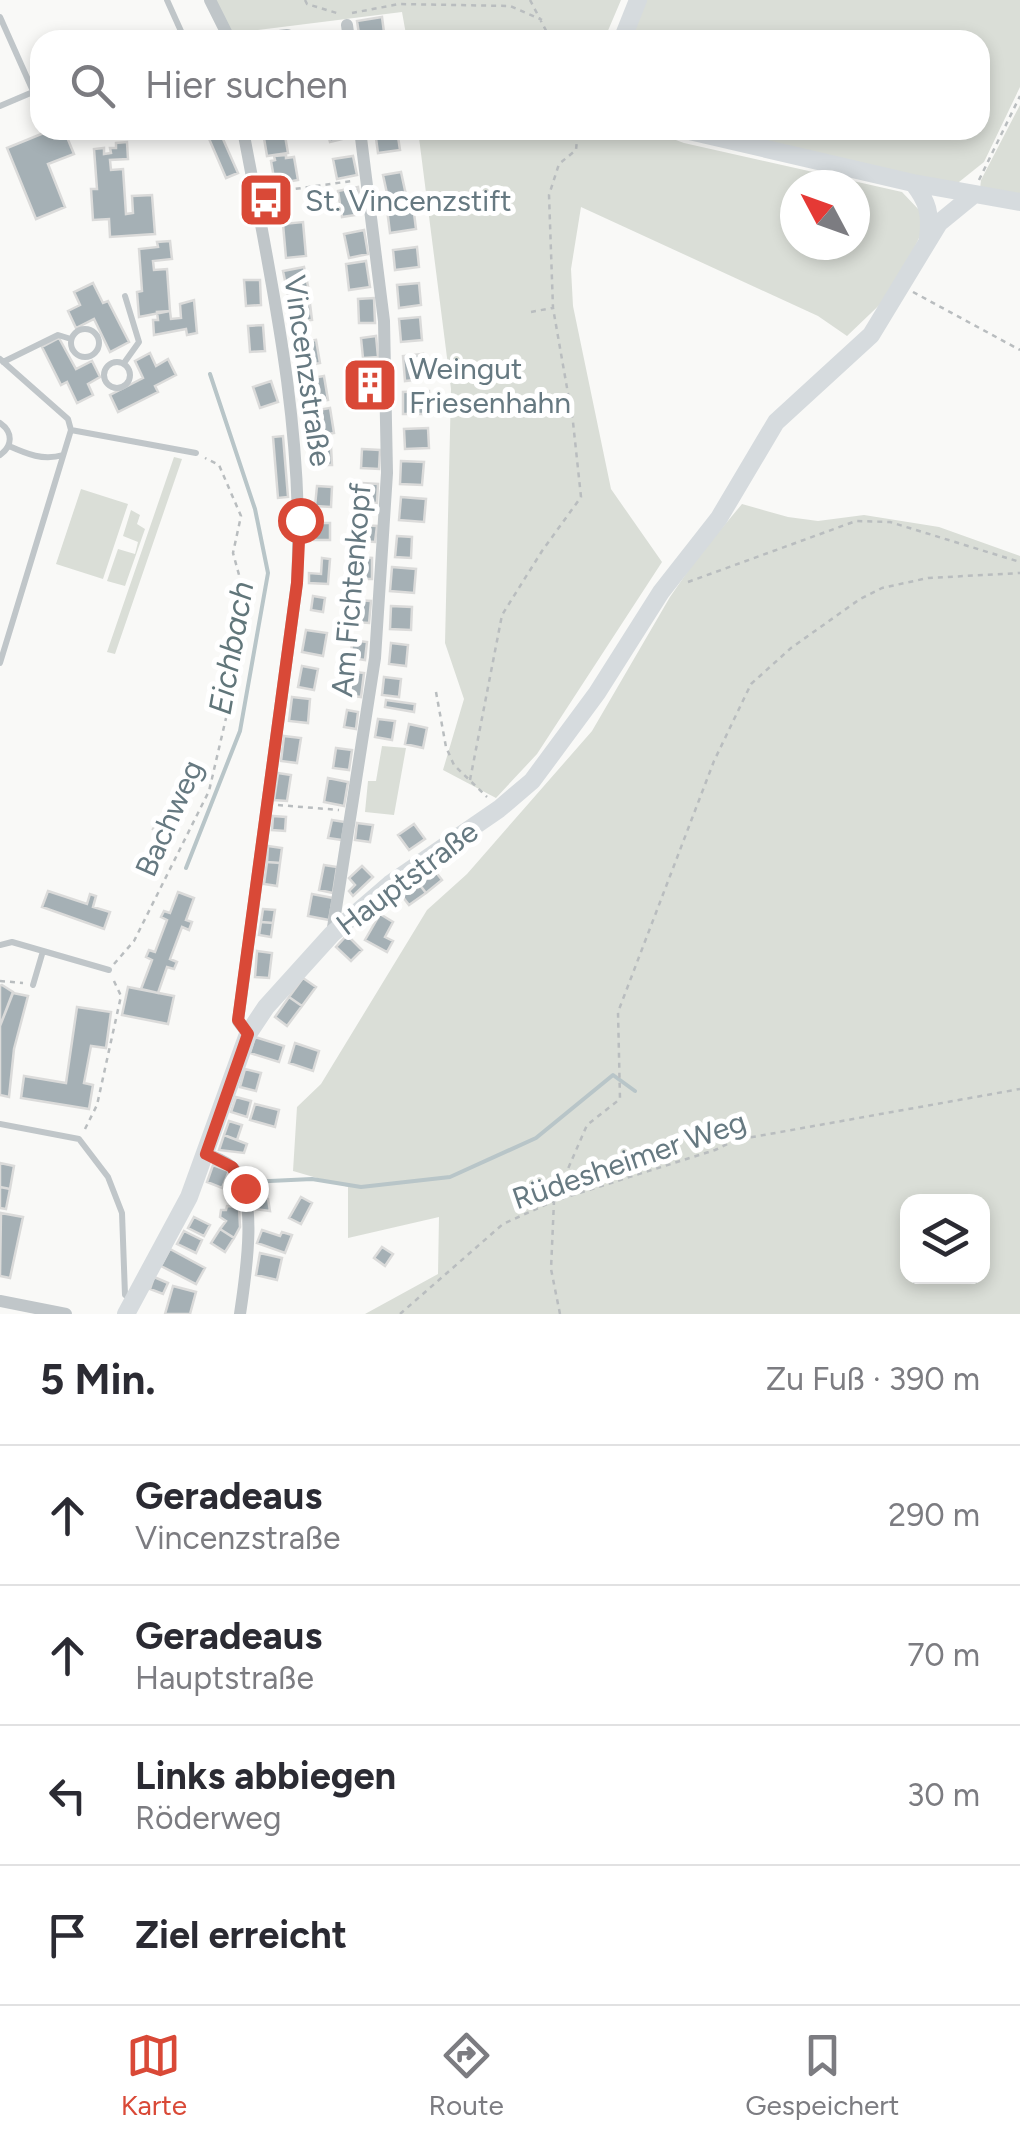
<!DOCTYPE html>
<html lang="de">
<meta charset="utf-8">
<style>
:root{--surface:#fff;--page:#f2f2f3;--text:#2b2b33;--muted:#7c7c81;--line:#e1e1e2;--accent:#d94937}
body{margin:0;font-family:Figtree,sans-serif;background:var(--page);color:var(--text)}
.controls{position:absolute;right:30px;bottom:30px;display:grid;overflow:hidden;border-radius:20px;box-shadow:0 5px 15px #0003}
.controls button{width:90px;height:90px;display:grid;place-items:center;padding:0;border:0;border-bottom:2px solid var(--line);background:var(--surface);color:var(--text);font:50px sans-serif}
.compass{position:absolute;left:780px;top:170px;width:90px;height:90px;border-radius:50%;background:var(--surface);box-shadow:0 5px 15px #0003;rotate:311deg}
.stop{position:absolute;width:30px;height:30px;margin:-22px;border:8px solid #d94937;border-radius:50%;background:#fff}
.stop.end{background:#d94937;border-color:#fff;box-shadow:0 2px 10px #0008}
.list{margin:0;padding:0;list-style:none}
h2{display:flex;justify-content:space-between;align-items:center;height:130px;margin:0;padding:0 40px;font-size:42px}
h2 small{font-size:32px;font-weight:400;color:var(--muted)}
.list li{display:grid;grid-template-columns:65px 1fr auto;gap:30px;align-items:center;box-sizing:border-box;height:140px;padding:0 40px;border-top:2px solid var(--line)}
.list b{display:block;font-size:38px;white-space:nowrap}
.list p{margin:0;font-size:32px;white-space:nowrap;color:var(--muted)}
.list em{font-size:32px;font-style:normal;color:var(--muted)}
.icon{flex:none;width:55px;height:55px;fill:none;stroke:currentColor;stroke-width:2;stroke-linecap:round;stroke-linejoin:round}
.map{position:relative;flex:none;width:1020px;height:1314px;overflow:hidden}
.search{position:absolute;background:var(--surface);box-shadow:0 5px 15px #0003;left:30px;right:30px;top:30px;height:110px;display:flex;align-items:center;gap:25px;box-sizing:border-box;padding:0 35px;border-radius:30px;color:var(--muted);font-size:38px}
.sheet{height:690px;background:var(--surface)}
nav{display:flex;justify-content:space-around;align-items:center;box-sizing:border-box;height:140px;border-top:2px solid var(--line);background:var(--surface);font-size:28px;color:var(--muted)}
nav a{display:grid;justify-items:center;gap:5px}
nav .on{color:var(--accent)}
.map>svg:first-child{display:block}
.green{fill:#daded7;fill-rule:evenodd}
.lines{fill:none;stroke-linecap:round;stroke-linejoin:round}
.stream{stroke:#b8c5c8;stroke-width:4}
.building{fill:#a5b0b5;stroke:#dbdbda;stroke-width:2.5}
.path{stroke:#b9bdbf;stroke-width:2.5;stroke-dasharray:5 5;stroke-linecap:butt}
.lane{stroke:#c0c6c9;stroke-width:6}
.street{stroke:#c0c6c9;stroke-width:12}
.secondary{stroke:#d6dbde;stroke-width:18}
.route{stroke:#d94937;stroke-width:12}
.labels{text-anchor:middle;dominant-baseline:central;stroke-width:10;stroke-linejoin:round;paint-order:stroke}
.poi-label{font-size:30px;fill:#667981;stroke:#fff;text-anchor:start}
.street-label{font-size:30px;fill:#667981;stroke:#fff}
.water-label{font-size:32px;font-style:italic;fill:#61767a;stroke:#fff}
</style>
<div class="map">
<svg width="1020" height="1314" viewBox="0 0 1020 1314">
<rect width="100%" height="100%" fill="#f9f9f7"/>
<!-- green -->
<path class="green" d="M 213,0 L 621,0 L 604,40 L 407,40 L 402,12 L 227,34 Z
M 643,0 L 1020,0 L 1020,87 L 984,162 L 959,182 L 946,186 L 704,130 L 980,130 L 980,40 L 628,40 Z
M 1020,105 L 1020,198 L 980,189 L 981,180 Z
M 418,130 L 649,130 L 684,143 L 902,192 L 920,211 L 920,236 L 893,292 L 847,336 L 818,316 L 581,207 L 571,269 L 573,306 L 611,489 L 662,562 L 537,754 L 496,798 L 443,770 L 464,699 L 445,643 L 451,389 ZM 795,185 L 855,185 L 855,245 L 795,245 Z
M 174,457 L 182,459 L 115,654 L 107,652 Z
M 81,489 L 128,504 L 103,579 L 56,564 Z
M 742,504 L 788,517 L 818,521 L 864,515 L 939,527 L 1020,556 L 1020,1314 L 365,1314 L 438,1274 L 439,1217 L 348,1238 L 348,1187 L 293,1171 L 297,1107 L 321,1084 L 427,910 L 467,874 L 592,731 L 670,597 L 697,558 ZM 908,1202 L 982,1202 L 982,1276 L 908,1276 Z
M 131,510 L 140,515 L 137,524 L 145,529 L 125,586 L 107,581 L 118,549 L 135,554 L 138,542 L 123,536 Z
M 382,746 L 406,748 L 394,815 L 365,812 L 368,781 L 376,781 Z"/>
<g class="lines">
<!-- stream -->
<path class="stream" d="M 186,868 L 240,731 L 268,573 L 255,509 L 210,374
M 251,1182 L 312,1179 L 361,1187 L 450,1177 L 536,1138 L 613,1075 L 635,1091"/>
</g>
<!-- building -->
<path class="building" d="M 382,17 L 385,40 L 360,40 L 357,21 Z
M 51,130 L 64,130 L 74,154 L 48,164 L 65,207 L 36,219 L 7,148 Z
M 219,130 L 238,173 L 226,178 L 207,134 Z
M 284,130 L 288,153 L 267,156 L 263,132 Z
M 327,130 L 348,130 L 350,137 L 330,142 Z
M 397,130 L 400,150 L 378,153 L 375,131 Z
M 127,142 L 128,159 L 110,160 L 111,170 L 123,169 L 126,214 L 133,213 L 132,196 L 152,195 L 155,234 L 110,237 L 109,219 L 93,220 L 91,189 L 97,189 L 94,149 L 104,148 L 104,154 L 111,153 L 110,148 L 116,148 L 116,143 Z
M 286,155 L 286,158 L 294,157 L 298,180 L 275,184 L 271,161 L 275,160 L 274,156 Z
M 353,156 L 357,175 L 337,179 L 333,159 Z
M 401,172 L 406,195 L 388,198 L 383,175 Z
M 358,187 L 362,214 L 342,217 L 338,191 Z
M 413,205 L 416,229 L 390,233 L 387,209 Z
M 303,222 L 306,256 L 286,258 L 283,224 Z
M 364,230 L 368,254 L 349,258 L 344,234 Z
M 170,241 L 172,259 L 153,261 L 154,270 L 167,269 L 170,311 L 139,317 L 137,292 L 142,291 L 139,249 L 158,247 L 157,242 Z
M 417,247 L 419,267 L 395,270 L 393,250 Z
M 366,261 L 370,287 L 349,290 L 346,264 Z
M 304,267 L 309,291 L 288,295 L 283,271 Z
M 244,280 L 260,280 L 261,305 L 246,306 Z
M 93,283 L 103,303 L 108,301 L 129,342 L 110,352 L 94,319 L 76,328 L 68,311 L 80,305 L 74,292 Z
M 419,283 L 421,305 L 399,308 L 397,285 Z
M 374,298 L 375,323 L 359,323 L 358,299 Z
M 194,300 L 197,333 L 187,335 L 186,329 L 154,335 L 153,320 L 158,320 L 157,312 L 170,311 L 171,319 L 181,318 L 180,304 Z
M 310,304 L 312,320 L 293,322 L 291,306 Z
M 420,317 L 422,340 L 401,342 L 399,319 Z
M 263,325 L 265,351 L 250,352 L 248,326 Z
M 376,336 L 378,357 L 363,358 L 361,338 Z
M 59,338 L 76,369 L 92,361 L 100,377 L 88,384 L 93,395 L 77,403 L 67,382 L 61,385 L 42,347 Z
M 316,340 L 320,363 L 298,367 L 294,343 Z
M 150,353 L 156,366 L 168,359 L 176,375 L 155,386 L 158,392 L 118,412 L 110,395 L 143,378 L 135,361 Z
M 423,354 L 424,379 L 405,381 L 403,356 Z
M 379,371 L 382,399 L 361,400 L 359,372 Z
M 324,376 L 328,400 L 305,404 L 301,380 Z
M 271,381 L 278,402 L 260,408 L 253,387 Z
M 429,391 L 430,414 L 403,414 L 403,392 Z
M 330,408 L 334,433 L 310,437 L 306,412 Z
M 428,428 L 429,448 L 405,449 L 404,429 Z
M 283,436 L 288,497 L 278,498 L 273,437 Z
M 331,446 L 332,465 L 313,465 L 313,447 Z
M 362,449 L 380,450 L 379,469 L 361,468 Z
M 401,461 L 424,462 L 422,485 L 400,484 Z
M 361,483 L 378,484 L 377,503 L 360,502 Z
M 317,486 L 332,487 L 331,507 L 315,506 Z
M 401,497 L 426,499 L 424,522 L 399,520 Z
M 314,523 L 330,523 L 330,540 L 314,540 Z
M 361,525 L 377,526 L 375,542 L 360,541 Z
M 397,536 L 412,537 L 411,558 L 395,557 Z
M 359,557 L 372,558 L 372,579 L 359,579 Z
M 322,558 L 330,559 L 328,584 L 309,583 L 309,573 L 321,574 Z
M 392,567 L 416,569 L 414,593 L 390,591 Z
M 313,596 L 325,598 L 323,612 L 311,610 Z
M 356,600 L 371,601 L 369,623 L 354,622 Z
M 391,606 L 412,607 L 411,630 L 390,629 Z
M 306,630 L 327,633 L 323,656 L 302,652 Z
M 352,640 L 367,642 L 365,660 L 351,658 Z
M 391,643 L 408,645 L 406,666 L 389,664 Z
M 302,666 L 318,669 L 314,690 L 298,687 Z
M 348,671 L 364,673 L 361,697 L 345,695 Z
M 384,677 L 401,679 L 399,697 L 382,695 Z
M 292,697 L 310,699 L 308,723 L 289,721 Z
M 386,700 L 415,704 L 414,712 L 385,707 Z
M 347,710 L 358,712 L 356,729 L 344,727 Z
M 378,719 L 395,721 L 392,740 L 375,737 Z
M 409,724 L 427,728 L 423,748 L 405,744 Z
M 284,736 L 301,738 L 297,763 L 281,761 Z
M 336,748 L 352,750 L 349,770 L 333,768 Z
M 278,773 L 291,775 L 287,801 L 274,800 Z
M 328,778 L 348,782 L 344,806 L 324,802 Z
M 180,787 L 192,795 L 165,836 L 153,829 Z
M 273,816 L 286,817 L 285,831 L 272,830 Z
M 332,820 L 345,822 L 342,840 L 328,838 Z
M 357,823 L 373,825 L 370,842 L 355,840 Z
M 414,824 L 425,839 L 409,850 L 398,835 Z
M 268,846 L 282,848 L 280,863 L 267,862 Z
M 267,862 L 280,863 L 277,886 L 264,884 Z
M 324,865 L 337,867 L 333,893 L 319,890 Z
M 362,866 L 373,877 L 353,896 L 349,891 L 355,885 L 349,878 Z
M 432,867 L 442,880 L 426,893 L 416,880 Z
M 416,880 L 426,893 L 409,905 L 399,892 Z
M 48,891 L 87,904 L 90,894 L 96,896 L 93,907 L 110,912 L 104,929 L 42,907 Z
M 178,892 L 194,898 L 186,920 L 192,922 L 189,930 L 182,927 L 170,959 L 177,962 L 174,969 L 167,967 L 158,993 L 141,989 L 152,960 L 146,957 L 149,950 L 155,952 L 167,920 L 161,917 L 164,911 L 170,913 Z
M 312,894 L 333,898 L 329,920 L 308,916 Z
M 263,909 L 275,910 L 273,923 L 261,922 Z
M 380,914 L 393,922 L 385,937 L 393,941 L 387,952 L 365,940 Z
M 261,922 L 273,923 L 271,937 L 259,935 Z
M 347,935 L 362,950 L 351,961 L 336,947 Z
M 257,951 L 272,953 L 269,978 L 255,977 Z
M 303,978 L 316,987 L 302,1006 L 289,997 Z
M 2,985 L 13,992 L 0,1026 L 0,986 Z
M 128,987 L 174,996 L 168,1024 L 122,1015 Z
M 13,993 L 28,996 L 14,1049 L 9,1097 L 0,1095 L 0,1026 Z
M 289,997 L 302,1006 L 287,1026 L 275,1017 Z
M 77,1007 L 111,1012 L 106,1048 L 91,1046 L 84,1083 L 93,1085 L 89,1109 L 21,1098 L 24,1076 L 66,1083 Z
M 255,1037 L 284,1046 L 279,1062 L 250,1053 Z
M 295,1043 L 319,1051 L 313,1071 L 289,1063 Z
M 245,1069 L 261,1073 L 256,1091 L 240,1087 Z
M 236,1097 L 251,1101 L 247,1117 L 231,1112 Z
M 255,1104 L 279,1110 L 275,1127 L 250,1120 Z
M 229,1121 L 242,1125 L 237,1140 L 224,1135 Z
M 224,1135 L 247,1144 L 244,1153 L 219,1150 Z
M 0,1163 L 14,1166 L 10,1189 L 0,1187 Z
M 213,1165 L 229,1171 L 222,1188 L 207,1182 Z
M 0,1187 L 10,1189 L 6,1209 L 0,1208 Z
M 301,1197 L 312,1203 L 301,1224 L 289,1218 Z
M 256,1198 L 268,1199 L 270,1211 L 255,1209 Z
M 227,1206 L 239,1207 L 240,1227 L 234,1238 L 220,1229 L 226,1221 L 220,1217 L 221,1210 L 226,1210 Z
M 1,1213 L 23,1217 L 10,1278 L 0,1276 Z
M 194,1217 L 210,1225 L 204,1236 L 188,1228 Z
M 220,1229 L 234,1238 L 225,1252 L 211,1243 Z
M 262,1230 L 280,1236 L 282,1232 L 292,1235 L 285,1253 L 257,1243 Z
M 184,1231 L 202,1240 L 196,1253 L 177,1244 Z
M 382,1247 L 393,1254 L 385,1266 L 374,1258 Z
M 170,1249 L 205,1268 L 196,1284 L 161,1266 Z
M 260,1253 L 282,1258 L 277,1280 L 256,1275 Z
M 154,1277 L 168,1283 L 163,1294 L 150,1289 Z
M 173,1286 L 196,1292 L 190,1314 L 165,1314 Z"/>
<g class="lines">
<!-- path -->
<path class="path" d="M 305,0 L 307,4 L 340,14
M 530,0 L 551,40
M 352,13 L 399,4 L 510,6 L 542,20
M 979,180 L 1020,96
M 266,193 L 352,181
M 913,292 L 1020,350
M 531,312 L 552,308
M 688,582 L 856,521 L 890,522 L 1020,562
M 436,692 L 446,747 L 454,765 L 487,797
M 470,780 L 502,615 L 542,551 L 581,497 L 573,422 L 553,308 L 549,195 L 559,164 L 576,150 L 578,130
M 278,805 L 339,810
M 114,964 L 134,941 L 209,791 L 230,701 L 230,671 L 246,618 L 244,593 L 233,553 L 241,516 L 219,465 L 205,458
M 0,981 L 23,983
M 85,1129 L 97,1105 L 121,996 L 113,979
M 400,1314 L 503,1224 L 554,1201 L 715,1150 L 736,1140 L 1020,1089
M 560,1314 L 551,1269 L 554,1201 L 587,1125 L 620,1099 L 618,1012 L 714,761 L 751,684 L 791,648 L 860,599 L 882,588 L 928,578 L 1020,573"/>
<!-- lane -->
<path class="lane" d="M 167,0 L 185,40
M 0,17 L 33,91
M 0,106 L 40,89
M71 343a14 14 0 1 1 28 0a14 14 0 1 1-28 0Z
M 0,359 L 68,419 L 71,430 L 0,663
M104 375a13 13 0 1 1 26 0a13 13 0 1 1-26 0Z
M 3,362 L 58,335 L 71,339
M 124,363 L 139,342 L 125,296
M 0,423 C 13,432 13,446 0,455
M 71,430 L 196,453
M 9,446 C 27,454 43,461 63,455
M 0,945 L 12,942 L 109,970
M 33,985 L 43,951
M 0,1124 L 79,1139 L 108,1177 L 122,1213 L 125,1295 L 134,1299"/>
<!-- street -->
<path class="street" d="M 210,0 L 230,40
M 347,25 L 349,40
M 246,40 L 287,35 L 301,40
M 243,130 C 271,279 305,430 297,583 L 238,1021 L 248,1034
M 332,934 L 375,658 L 387,473 L 384,321 L 360,130
M 207,1154 C 216,1158 227,1161 234,1169 C 259,1196 245,1279 240,1314
M 0,1301 L 66,1314"/>
<!-- secondary -->
<path class="secondary" d="M 622,40 L 638,0
M 685,130 L 913,183 L 1020,202
M 913,183 C 928,202 931,214 928,238
M 126,1314 L 189,1197 L 248,1034 L 266,1007 L 332,934 L 390,884 L 499,809 L 532,781 L 597,693 L 661,592 L 719,518 L 776,422 L 871,335 L 939,223 L 972,196"/>
</g>
<g class="lines">
<!-- route -->
<path class="route" d="M 245,1188 L 232,1167 L 206,1154 L 248,1034 L 238,1020 L 297,583 L 300,520"/>
</g>
<!-- icons -->
<defs>
<g id="bus-square" transform="scale(2.875)"><rect x="-9" y="-9" width="18" height="18" rx="4" fill="#d94937" stroke="#fff"/><path d="M-5-6H5V4H4V6H2V4H-2V6H-4V4H-5ZM-3.5-4V0h7V-4ZM-3.5 1.2v1.5H-2V1.2ZM2 1.2v1.5H3.5V1.2Z" fill="#fff"/></g>
<g id="building-square" transform="scale(2.875)"><rect x="-9" y="-9" width="18" height="18" rx="4" fill="#d94937" stroke="#fff"/><path d="M-4-6H4V6H1V3H-1V6H-4ZM-2.5-4.3h1.7v1.8h-1.7ZM.8-4.3h1.7v1.8H.8ZM-2.5-1h1.7V.8h-1.7ZM.8-1h1.7V.8H.8Z" fill="#fff"/></g>
</defs>
<g fill-rule="evenodd">
<use href="#bus-square" x="266" y="200"/>
<use href="#building-square" x="370" y="385"/>
</g>
<g class="labels">
<!-- poi labels -->
<g class="poi-label">
<text x="305" y="200">St. Vincenzstift</text>
<text x="409" y="368">Weingut<tspan x="409" dy="34">Friesenhahn</tspan></text>
</g>
<!-- street labels -->
<g class="street-label">
<text transform="translate(308 371) rotate(82)">Vincenzstraße</text>
<text transform="translate(351 590) rotate(-85)">Am Fichtenkopf</text>
<text transform="translate(169 818) rotate(-66)">Bachweg</text>
<text transform="translate(407 878) rotate(-37)">Hauptstraße</text>
<text transform="translate(629 1160) rotate(-19)">Rüdesheimer Weg</text>
</g>
<!-- water labels -->
<g class="water-label">
<text transform="translate(231 648) rotate(-80)">Eichbach</text>
</g>
</g>
</svg>
<div class="controls">
<button><svg class="icon" aria-label="layers" viewBox="0 0 24 24"><path d="M12 4l9 5-9 5-9-5zM3 14l9 5 9-5"/></svg></button>
</div>
<svg class="compass" viewBox="-18 -18 36 36"><path d="M0-13l5 13h-10z" fill="#e53935"/><path d="M0 13l5-13h-10z" fill="#7c7c81"/></svg>
<div class="stop" style="left:300px;top:520px"></div>
<div class="stop end" style="left:245px;top:1188px"></div>
<div class="search"><svg class="icon" aria-label="search" viewBox="0 0 24 24"><circle cx="10" cy="10" r="6"/><path d="M15 15l6 6"/></svg>Hier suchen</div>
</div>
<section class="sheet">
<h2>5 Min.<small>Zu Fuß · 390 m</small></h2>
<ul class="list">
<li><svg class="icon" aria-label="ahead" viewBox="0 0 24 24"><path d="M12 20V5M6 11l6-6 6 6"/></svg><div><b>Geradeaus</b><p>Vincenzstraße</p></div><em>290 m</em></li>
<li><svg class="icon" aria-label="ahead" viewBox="0 0 24 24"><path d="M12 20V5M6 11l6-6 6 6"/></svg><div><b>Geradeaus</b><p>Hauptstraße</p></div><em>70 m</em></li>
<li><svg class="icon" aria-label="left" viewBox="0 0 24 24"><path d="M17 20v-9H6M10 6l-5 5 5 5"/></svg><div><b>Links abbiegen</b><p>Röderweg</p></div><em>30 m</em></li>
<li><svg class="icon" aria-label="arrive" viewBox="0 0 24 24"><path d="M6 21V4h12l-3 4 3 4H6"/></svg><div><b>Ziel erreicht</b></div></li>
</ul>
</section>
<nav>
<a class="on"><svg class="icon" aria-label="map" viewBox="0 0 24 24"><path d="M3 6l6-2 6 2 6-2v14l-6 2-6-2-6 2zM9 4v14M15 6v14"/></svg>Karte</a>
<a><svg class="icon" aria-label="directions" viewBox="0 0 24 24"><path d="M12 3l9 9-9 9-9-9zM9 14v-3h6M13 9l2 2-2 2"/></svg>Route</a>
<a><svg class="icon" aria-label="saved" viewBox="0 0 24 24"><path d="M7 4h10v16l-5-4-5 4z"/></svg>Gespeichert</a>
</nav>
